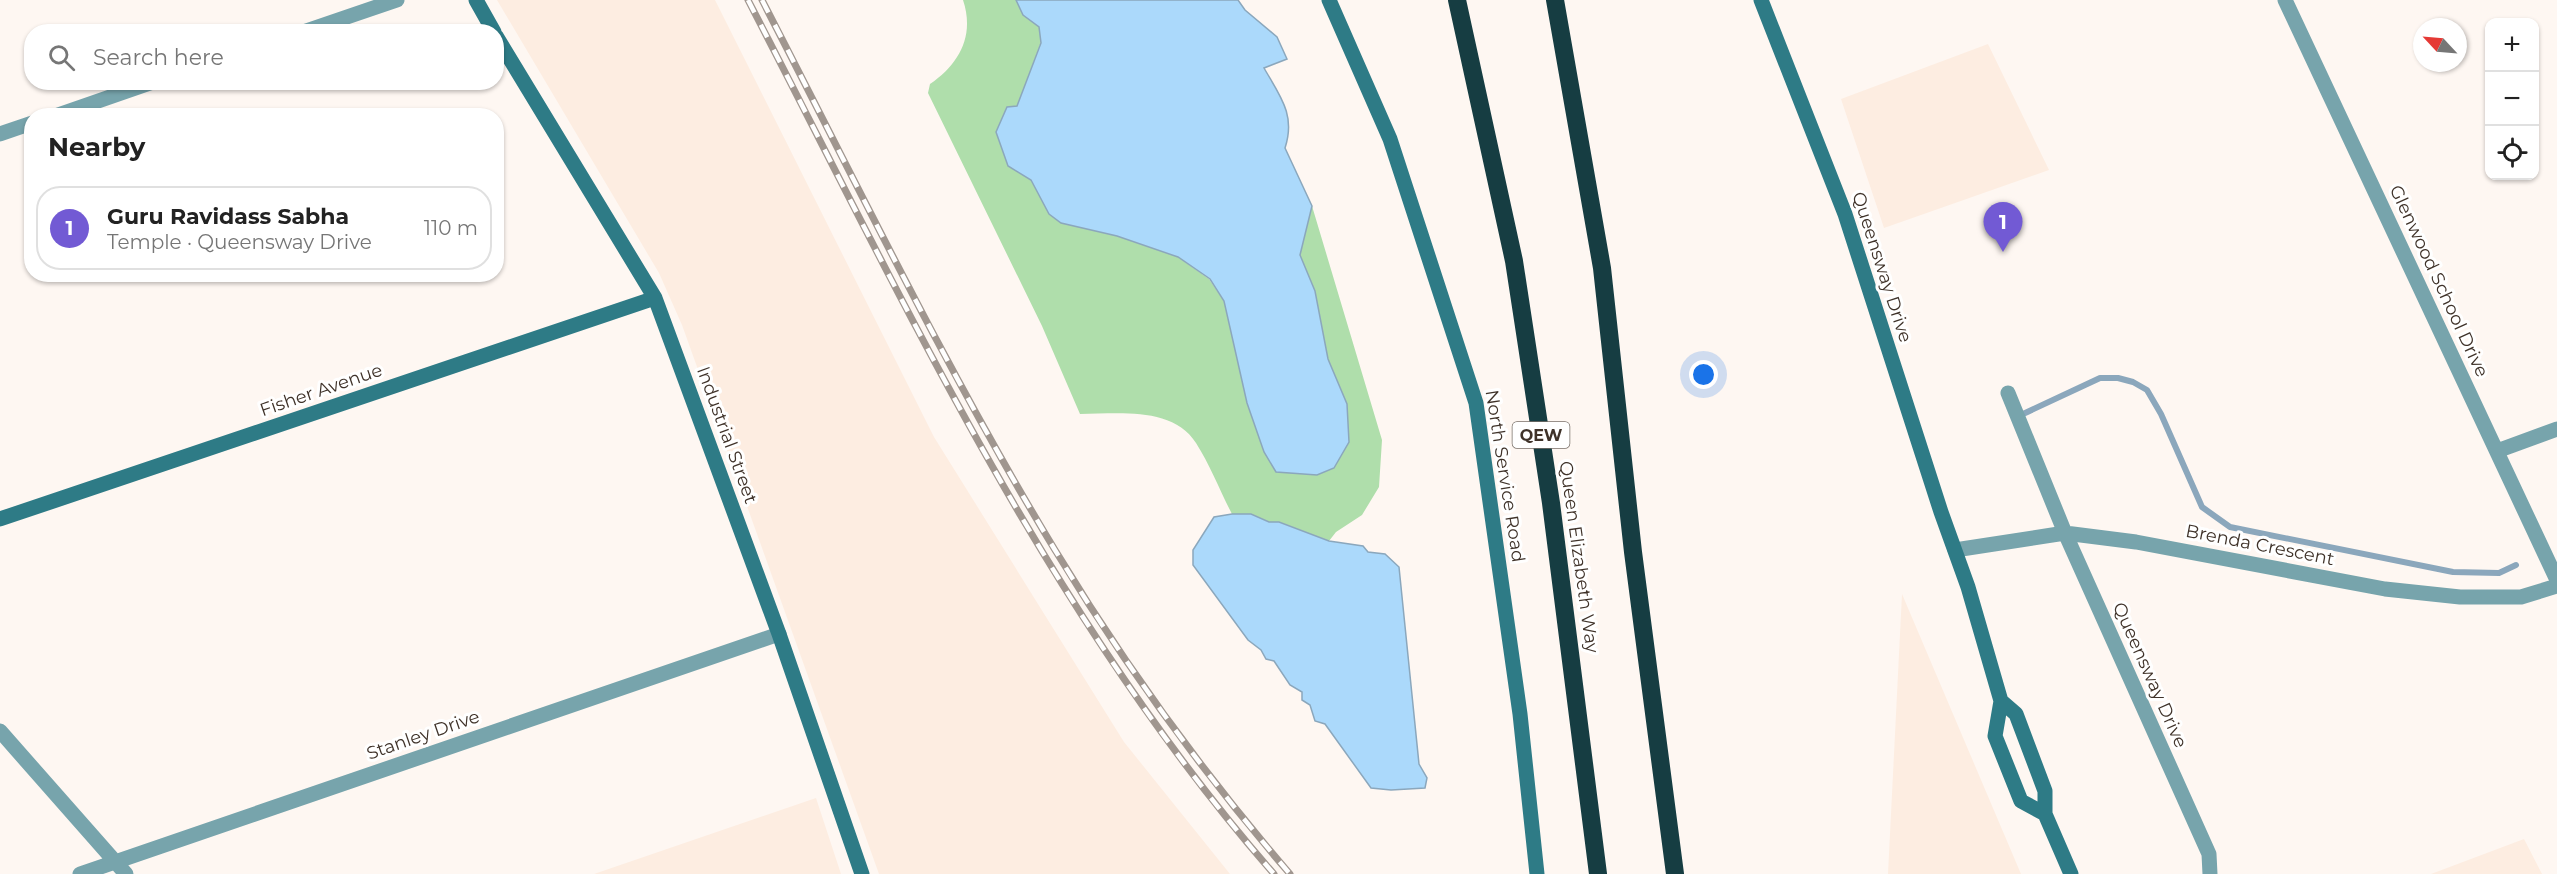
<!DOCTYPE html>
<meta charset="utf-8">
<style>
:root{--surface:#fff;--page:#f2f2f2;--text:#222;--muted:#767676;--line:#e0e0e0;--accent:#725ad4}
body{margin:0;font-family:Montserrat,sans-serif;background:var(--page);color:var(--text)}
.controls{position:absolute;right:18px;top:18px;display:grid;overflow:hidden;border-radius:12px;box-shadow:0 2px 4px #0004}
.controls button{width:54px;height:54px;display:grid;place-items:center;padding:0;border:0;border-bottom:2px solid var(--line);background:var(--surface);color:var(--text);font:30px sans-serif}
.compass{position:absolute;left:2413px;top:18px;width:54px;height:54px;border-radius:50%;background:var(--surface);box-shadow:0 2px 4px #0004;rotate:296deg}
.you{position:absolute;left:1704px;top:375px;width:21px;height:21px;margin:-15px;border:4px solid #fff;border-radius:50%;background:#1a73e8;box-shadow:0 0 0 9px #1a73e833}
.badge{display:grid;place-items:center;width:39px;height:39px;border-radius:50%;background:var(--accent);color:#fff;font-size:20px;font-weight:700}
.pin{position:absolute;translate:-50% -50px;filter:drop-shadow(0 2px 3px #0008)}
.pin::after{content:'';position:absolute;top:32px;width:21px;height:18px;background:inherit;clip-path:polygon(0 0,100% 0,50% 100%)}
.list{margin:0;padding:0;list-style:none}
h2{display:flex;justify-content:space-between;align-items:center;height:78px;margin:0;padding:0 24px;font-size:26px}
h2 small{font-size:20px;font-weight:400;color:var(--muted)}
.list li{display:grid;grid-template-columns:39px 1fr auto;gap:18px;align-items:center;box-sizing:border-box;height:84px;margin:0 12px 12px;padding:0 12px;border:2px solid var(--line);border-radius:24px}
.list b{display:block;font-size:22px;white-space:nowrap}
.list p{margin:0;font-size:20px;white-space:nowrap;color:var(--muted)}
.list em{font-size:20px;font-style:normal;color:var(--muted)}
.icon{flex:none;width:33px;height:33px;fill:none;stroke:currentColor;stroke-width:2;stroke-linecap:round;stroke-linejoin:round}
.map{position:relative;flex:none;width:2557px;height:874px;overflow:hidden}
.search{position:absolute;background:var(--surface);box-shadow:0 2px 4px #0004;left:24px;top:24px;width:480px;height:66px;display:flex;align-items:center;gap:15px;box-sizing:border-box;padding:0 21px;border-radius:24px;color:var(--muted);font-size:22px}
.panel{position:absolute;background:var(--surface);box-shadow:0 2px 4px #0004;left:24px;top:108px;width:480px;height:174px;border-radius:24px}
.map>svg:first-child{display:block}
.built{fill:#fdede1}
.green{fill:#afdeab}
.water{fill:#abd9fb;stroke:#8ba7bc;stroke-width:1.5}
.lines{fill:none;stroke-linecap:round;stroke-linejoin:round}
.stream{stroke:#8ba7bc;stroke-width:6}
.street{stroke:#77a4ac;stroke-width:15}
.secondary{stroke:#2e7b86;stroke-width:15}
.highway{stroke:#163d42;stroke-width:18}
.rail-casing{stroke:#a0968f;stroke-width:7}
.rail{stroke:#fff;stroke-width:4.5;stroke-dasharray:14;stroke-linecap:butt}
.labels{text-anchor:middle;dominant-baseline:central;stroke-width:6;stroke-linejoin:round;paint-order:stroke}
.shield{fill:#fff;stroke:#797069;stroke-width:1.5}
.shield-label{font-size:16px;font-weight:bold;fill:#3f3229}
.street-label{font-size:18px;fill:#3f3229;stroke:#fff}
</style>
<div class="map">
<svg width="2557" height="874" viewBox="0 0 2557 874">
<rect width="100%" height="100%" fill="#fef7f2"/>
<!-- built -->
<path class="built" d="M 497,0 L 715,0 L 934,437 L 1124,742 L 1230,874 L 879,874 L 682,325 L 659,273 Z
M 1988,44 L 2049,170 L 1884,228 L 1841,99 Z
M 1902,594 L 2021,874 L 1888,874 Z
M 816,798 L 841,874 L 594,874 Z
M 2524,839 L 2542,874 L 2431,874 Z"/>
<!-- green -->
<path class="green" d="M 963,0 L 1016,0 L 1023,15 L 1039,27 L 1041,42 L 1017,107 L 1008,165 L 1031,180 L 1049,214 L 1061,223 L 1117,236 L 1178,257 L 1209,279 L 1224,301 L 1234,338 L 1347,404 L 1328,359 L 1315,291 L 1300,255 L 1312,206 L 1382,440 L 1379,487 L 1362,515 L 1336,532 L 1329,541 L 1279,522 L 1269,522 L 1251,514 L 1232,514 C 1220,491 1210,465 1196,443 C 1173,406 1117,414 1080,414 L 1042,326 L 928,93 L 930,84 C 959,64 975,36 963,0 Z"/>
<!-- water -->
<path class="water" d="M 1016,0 L 1238,0 L 1245,10 L 1277,37 L 1287,59 L 1264,68 C 1280,96 1296,115 1285,148 L 1312,206 L 1300,255 L 1315,291 L 1328,359 L 1347,404 L 1349,442 L 1334,468 L 1317,475 L 1276,472 L 1264,452 L 1247,403 L 1224,301 L 1210,279 L 1178,257 L 1117,236 L 1061,223 L 1049,214 L 1031,180 L 1008,166 L 996,132 L 1007,107 L 1017,106 L 1041,43 L 1039,27 L 1023,15 Z
M 1232,514 L 1251,514 L 1269,522 L 1279,522 L 1329,541 L 1363,546 L 1368,552 L 1385,554 L 1399,567 L 1419,764 L 1427,778 L 1425,788 L 1391,790 L 1371,788 L 1325,724 L 1315,721 L 1310,705 L 1302,700 L 1302,692 L 1290,685 L 1274,661 L 1266,659 L 1261,650 L 1248,640 L 1193,565 L 1193,550 L 1214,517 Z"/>
<g class="lines">
<!-- stream -->
<path class="stream" d="M 2023,414 L 2100,378 L 2118,378 L 2133,382 L 2147,390 L 2161,414 L 2202,507 L 2230,527 L 2453,572 L 2499,573 L 2516,565"/>
<!-- street -->
<path class="street" d="M 2285,0 L 2557,580
M 303,32 L 397,0
M 55,116 L 153,82
M 0,134 L 32,123
M 2008,393 L 2065,533 L 2209,854 L 2210,874
M 2497,451 L 2557,429
M 1955,550 L 2065,533 L 2136,542 L 2385,589 L 2460,597 L 2521,597 L 2557,586
M 0,731 L 126,874
M 80,874 L 779,634"/>
<!-- secondary -->
<path class="secondary" d="M 476,0 L 494,32
M 1329,0 L 1390,139 L 1476,403 L 1520,714 L 1537,874
M 1761,0 L 1845,214 L 1941,512 L 1968,587 L 2001,701 L 1995,736 L 2021,801 L 2045,814
M 496,36 L 655,298 L 779,634 L 862,874
M 0,519 L 655,298
M 2001,701 L 2016,714 L 2045,791 L 2045,814 L 2071,874"/>
<!-- highway -->
<path class="highway" d="M 1457,0 L 1514,261 L 1551,503 L 1598,874
M 1555,0 L 1602,268 L 1633,552 L 1675,874"/>
<!-- rail casing -->
<g class="rail-casing">
<path id="rail" d="M 748,0 C 904,301 1048,616 1274,874
M 762,0 C 857,184 947,372 1055,550 C 1124,664 1203,773 1290,874"/>
</g>
<!-- rail -->
<use href="#rail" class="rail"/>
</g>
<g class="labels">
<!-- shield labels -->
<rect class="shield" x="1512.5" y="422" width="57" height="26" rx="4.5"/>
<g class="shield-label">
<text x="1541" y="435">QEW</text>
</g>
<!-- street labels -->
<g class="street-label">
<text transform="translate(1882 267) rotate(72)">Queensway Drive</text>
<text transform="translate(2439 281) rotate(65)">Glenwood School Drive</text>
<text transform="translate(321 390) rotate(-19)">Fisher Avenue</text>
<text transform="translate(727 435) rotate(70)">Industrial Street</text>
<text transform="translate(1505 476) rotate(81)">North Service Road</text>
<text transform="translate(2260 545) rotate(11)">Brenda Crescent</text>
<text transform="translate(1579 557) rotate(82)">Queen Elizabeth Way</text>
<text transform="translate(2150 675) rotate(66)">Queensway Drive</text>
<text transform="translate(423 735) rotate(-19)">Stanley Drive</text>
</g>
</g>
</svg>
<div class="controls">
<button>+</button>
<button>−</button>
<button><svg class="icon" aria-label="locate" viewBox="0 0 24 24"><circle cx="12" cy="12" r="6"/><path d="M12 2v4M12 18v4M2 12h4M18 12h4"/></svg></button>
</div>
<svg class="compass" viewBox="-18 -18 36 36"><path d="M0-13l5 13h-10z" fill="#e53935"/><path d="M0 13l5-13h-10z" fill="#767676"/></svg>
<div class="you"></div>
<div class="pin badge" style="left:2003px;top:252px">1</div>
<div class="search"><svg class="icon" aria-label="search" viewBox="0 0 24 24"><circle cx="10" cy="10" r="6"/><path d="M15 15l6 6"/></svg>Search here</div>
<section class="panel">
<h2>Nearby<small></small></h2>
<ul class="list">
<li><span class="badge">1</span><div><b>Guru Ravidass Sabha</b><p>Temple · Queensway Drive</p></div><em>110 m</em></li>
</ul>
</section>
</div>
